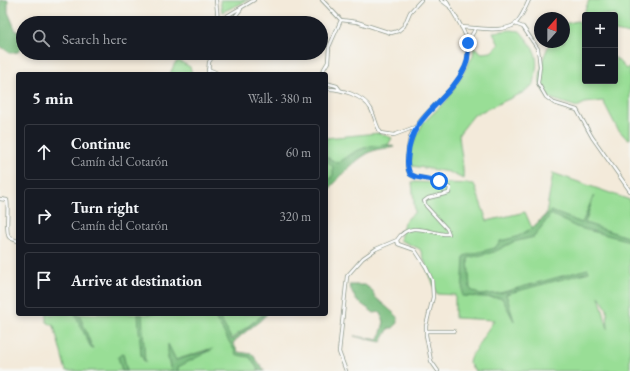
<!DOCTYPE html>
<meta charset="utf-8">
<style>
:root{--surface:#171b24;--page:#242831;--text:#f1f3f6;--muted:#9ea1a6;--line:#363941}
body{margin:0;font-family:"EB Garamond",serif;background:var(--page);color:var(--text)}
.controls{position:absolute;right:12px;top:12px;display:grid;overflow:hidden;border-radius:4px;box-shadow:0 2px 6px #0003}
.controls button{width:36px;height:36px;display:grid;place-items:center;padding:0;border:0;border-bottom:1px solid var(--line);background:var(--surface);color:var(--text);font:20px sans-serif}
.compass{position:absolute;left:534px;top:12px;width:36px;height:36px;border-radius:50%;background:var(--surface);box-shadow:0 2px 6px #0003;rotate:21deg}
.stop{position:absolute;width:12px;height:12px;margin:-9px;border:3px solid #1a73e8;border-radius:50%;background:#fff}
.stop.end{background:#1a73e8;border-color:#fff;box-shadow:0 1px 4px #0008}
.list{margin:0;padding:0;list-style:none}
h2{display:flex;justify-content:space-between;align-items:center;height:52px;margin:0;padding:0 16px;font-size:17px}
h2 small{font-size:13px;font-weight:400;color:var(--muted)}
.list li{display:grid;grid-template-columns:26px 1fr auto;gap:12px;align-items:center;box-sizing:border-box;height:56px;margin:0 8px 8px;padding:0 8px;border:1px solid var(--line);border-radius:4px}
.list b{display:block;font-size:15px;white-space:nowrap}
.list p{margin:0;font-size:13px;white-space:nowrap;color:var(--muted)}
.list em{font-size:13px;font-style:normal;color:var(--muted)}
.icon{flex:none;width:22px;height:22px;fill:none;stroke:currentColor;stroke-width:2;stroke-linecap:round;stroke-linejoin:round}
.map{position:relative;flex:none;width:630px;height:371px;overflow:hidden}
.search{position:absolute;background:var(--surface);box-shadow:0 2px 6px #0003;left:16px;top:16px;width:312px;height:44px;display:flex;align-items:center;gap:10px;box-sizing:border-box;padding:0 14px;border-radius:22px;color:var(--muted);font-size:15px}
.panel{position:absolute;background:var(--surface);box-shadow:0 2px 6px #0003;left:16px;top:72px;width:312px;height:244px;border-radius:4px}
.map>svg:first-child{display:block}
.green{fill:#99de96;stroke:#5c8e65;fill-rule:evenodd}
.forest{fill:#7abd7f;stroke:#4c7d5a}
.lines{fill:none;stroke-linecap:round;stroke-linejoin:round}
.street-casing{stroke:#899487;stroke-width:4}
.street{stroke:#fff;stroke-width:2.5}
.route{stroke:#1a73e8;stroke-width:5}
</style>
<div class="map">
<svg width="630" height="371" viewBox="0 0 630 371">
<rect width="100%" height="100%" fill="#f6f6f2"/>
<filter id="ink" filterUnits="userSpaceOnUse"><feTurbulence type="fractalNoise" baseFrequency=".025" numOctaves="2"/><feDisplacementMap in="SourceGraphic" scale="8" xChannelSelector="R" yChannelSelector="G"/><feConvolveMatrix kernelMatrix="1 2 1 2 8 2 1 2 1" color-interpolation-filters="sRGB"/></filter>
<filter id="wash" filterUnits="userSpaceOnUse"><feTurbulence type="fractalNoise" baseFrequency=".012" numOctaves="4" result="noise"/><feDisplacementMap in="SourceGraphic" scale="16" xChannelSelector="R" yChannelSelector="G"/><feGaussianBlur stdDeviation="0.9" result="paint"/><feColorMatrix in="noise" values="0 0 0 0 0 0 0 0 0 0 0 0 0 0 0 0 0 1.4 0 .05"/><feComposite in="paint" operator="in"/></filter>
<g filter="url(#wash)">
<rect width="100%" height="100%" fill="#f3eada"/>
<!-- green -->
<path class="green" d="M 220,0 L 249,0 L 222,12 Z
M 589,0 L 630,0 L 630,34 L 615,31 L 615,15 L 585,15 L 585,19 L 582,18 Z
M 577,21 L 585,24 L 585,81 L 615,81 L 615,57 L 626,69 L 630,66 L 630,139 L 626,138 L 617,128 L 603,101 L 585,103 L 577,107 L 549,98 L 540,84 L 540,77 L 543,59 L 550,42 L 564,42 L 564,24 Z
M 511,30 L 520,31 C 538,53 539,56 534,84 L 522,93 L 474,115 L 459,134 C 460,150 464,163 463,179 L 449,172 L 412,166 L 410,150 L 423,123 L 447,100 L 473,56 L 474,47 L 482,53 L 491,52 L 499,45 L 493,32 Z
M 179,61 L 190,67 L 192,74 L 170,74 L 175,63 Z
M 379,133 L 392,138 L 388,145 L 375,147 L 340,173 L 326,187 L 326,138 Z
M 553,173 L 630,200 L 630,371 L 475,371 L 469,363 L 470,358 L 494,320 L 455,318 L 455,295 L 437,294 L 420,249 L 400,240 L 404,222 L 415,212 L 412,182 L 474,184 L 487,221 L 525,212 L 532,228 L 546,214 ZM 599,296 L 607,309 L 608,329 Z
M 47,314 L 264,314 L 231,339 L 218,317 L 214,315 L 238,355 L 250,357 L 259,371 L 177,371 L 177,367 L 209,349 L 176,360 L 168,358 L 171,371 L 66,371 L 54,326 L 47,322 Z"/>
<!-- forest -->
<path class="forest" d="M 0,0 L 8,0 L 8,12 L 16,31 L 23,34 L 23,46 L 18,52 L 10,53 L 0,46 Z
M 389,145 L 394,147 C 388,149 381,148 375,150 C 356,157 339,178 326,193 L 326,183 L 333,175 L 333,167 L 326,160 L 326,157 L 338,163 L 356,151 L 370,146 Z
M 594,195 L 585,223 L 630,238 L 630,241 L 576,227 L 551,214 L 534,237 L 513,242 L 494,252 L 468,258 L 470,289 L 480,295 L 500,293 L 588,269 L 589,272 L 506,294 L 514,321 L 502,298 L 462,296 L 464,256 L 495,248 L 500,241 L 517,237 L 532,228 L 551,211 L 582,223 Z
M 349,285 L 365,285 L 372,290 L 375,297 L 397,316 L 398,323 L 393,328 L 389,328 L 381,342 L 354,336 L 379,340 L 384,322 L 381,312 L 374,313 L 356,300 Z
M 75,314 L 79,314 L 93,349 L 91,348 Z
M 138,314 L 142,314 L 145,363 L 141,355 Z
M 213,314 L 218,314 L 232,340 L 264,314 L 267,314 C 257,325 243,332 233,343 L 238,352 L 252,354 L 265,371 L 259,371 L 250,357 L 237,355 Z
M 168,344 L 176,360 L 213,349 L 178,367 L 178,371 L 171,371 L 168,358 Z
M 123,353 L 127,371 L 122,371 L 118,357 Z"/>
</g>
<g filter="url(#ink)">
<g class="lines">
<!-- street casing -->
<g class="street-casing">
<path id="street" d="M 216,0 L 218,21
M 322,0 L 341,20 L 357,22 L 391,33 L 398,31 L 404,26 L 410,12 L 421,0
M 441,0 L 449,6
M 215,23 L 254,0
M 230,23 L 241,9
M 515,24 L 523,27 L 538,49 L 540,66 L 538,83 L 546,97 L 554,103 L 577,110 L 592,137 L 630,191
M 461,27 C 476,28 498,32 512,26 C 519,23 526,7 529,0
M 468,41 L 476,28
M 208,69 L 215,72 L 217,74
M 208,74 L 209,62 L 215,53
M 321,74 L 328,62 L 329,47 L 341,20
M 326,83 L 337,86 L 340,90
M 326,89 C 340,88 364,96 371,109 C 375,117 376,126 381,133 L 394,135 L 415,127
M 0,199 L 7,200 C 9,208 5,233 9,237 C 11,239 15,240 18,241
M 397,240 C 411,218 434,236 449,234 L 447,229 L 426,206 L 424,201 L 428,198 L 449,193 L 450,188 L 439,181 L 412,176 C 407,172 407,166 407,159 C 408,151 408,143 411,135 C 424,107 464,88 468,56 C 471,35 455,18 446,0
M 397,240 L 398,244 L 415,250 L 426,267 L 432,280 L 433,297 L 426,326 L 426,335 L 431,361 L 438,371
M 18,272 L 18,274
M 426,331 L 454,331
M 346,371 L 339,352 L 347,276 L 363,258 L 376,249 L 397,240"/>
</g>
<!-- street -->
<use href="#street" class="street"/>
</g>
</g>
<g class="lines" filter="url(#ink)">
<!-- route -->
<path class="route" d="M 439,181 L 416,177 L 410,174 C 407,167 407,162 408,156 C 410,115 450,101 465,67 C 469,59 468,51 468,43"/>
</g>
</svg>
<div class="controls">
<button>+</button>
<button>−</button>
</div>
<svg class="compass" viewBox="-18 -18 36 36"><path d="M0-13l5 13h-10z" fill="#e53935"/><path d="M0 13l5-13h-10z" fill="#9ea1a6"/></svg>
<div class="stop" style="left:439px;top:181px"></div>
<div class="stop end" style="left:468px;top:43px"></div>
<div class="search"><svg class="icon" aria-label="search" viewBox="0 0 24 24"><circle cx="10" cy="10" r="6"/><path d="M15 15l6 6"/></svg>Search here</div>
<section class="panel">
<h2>5 min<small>Walk · 380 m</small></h2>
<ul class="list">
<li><svg class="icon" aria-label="ahead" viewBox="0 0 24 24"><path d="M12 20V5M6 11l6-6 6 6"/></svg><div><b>Continue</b><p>Camín del Cotarón</p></div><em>60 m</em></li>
<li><svg class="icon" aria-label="right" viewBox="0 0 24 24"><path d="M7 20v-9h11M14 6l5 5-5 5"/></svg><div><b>Turn right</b><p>Camín del Cotarón</p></div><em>320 m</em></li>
<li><svg class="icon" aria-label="arrive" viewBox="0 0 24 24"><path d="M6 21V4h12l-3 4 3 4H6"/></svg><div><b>Arrive at destination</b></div></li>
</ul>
</section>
</div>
